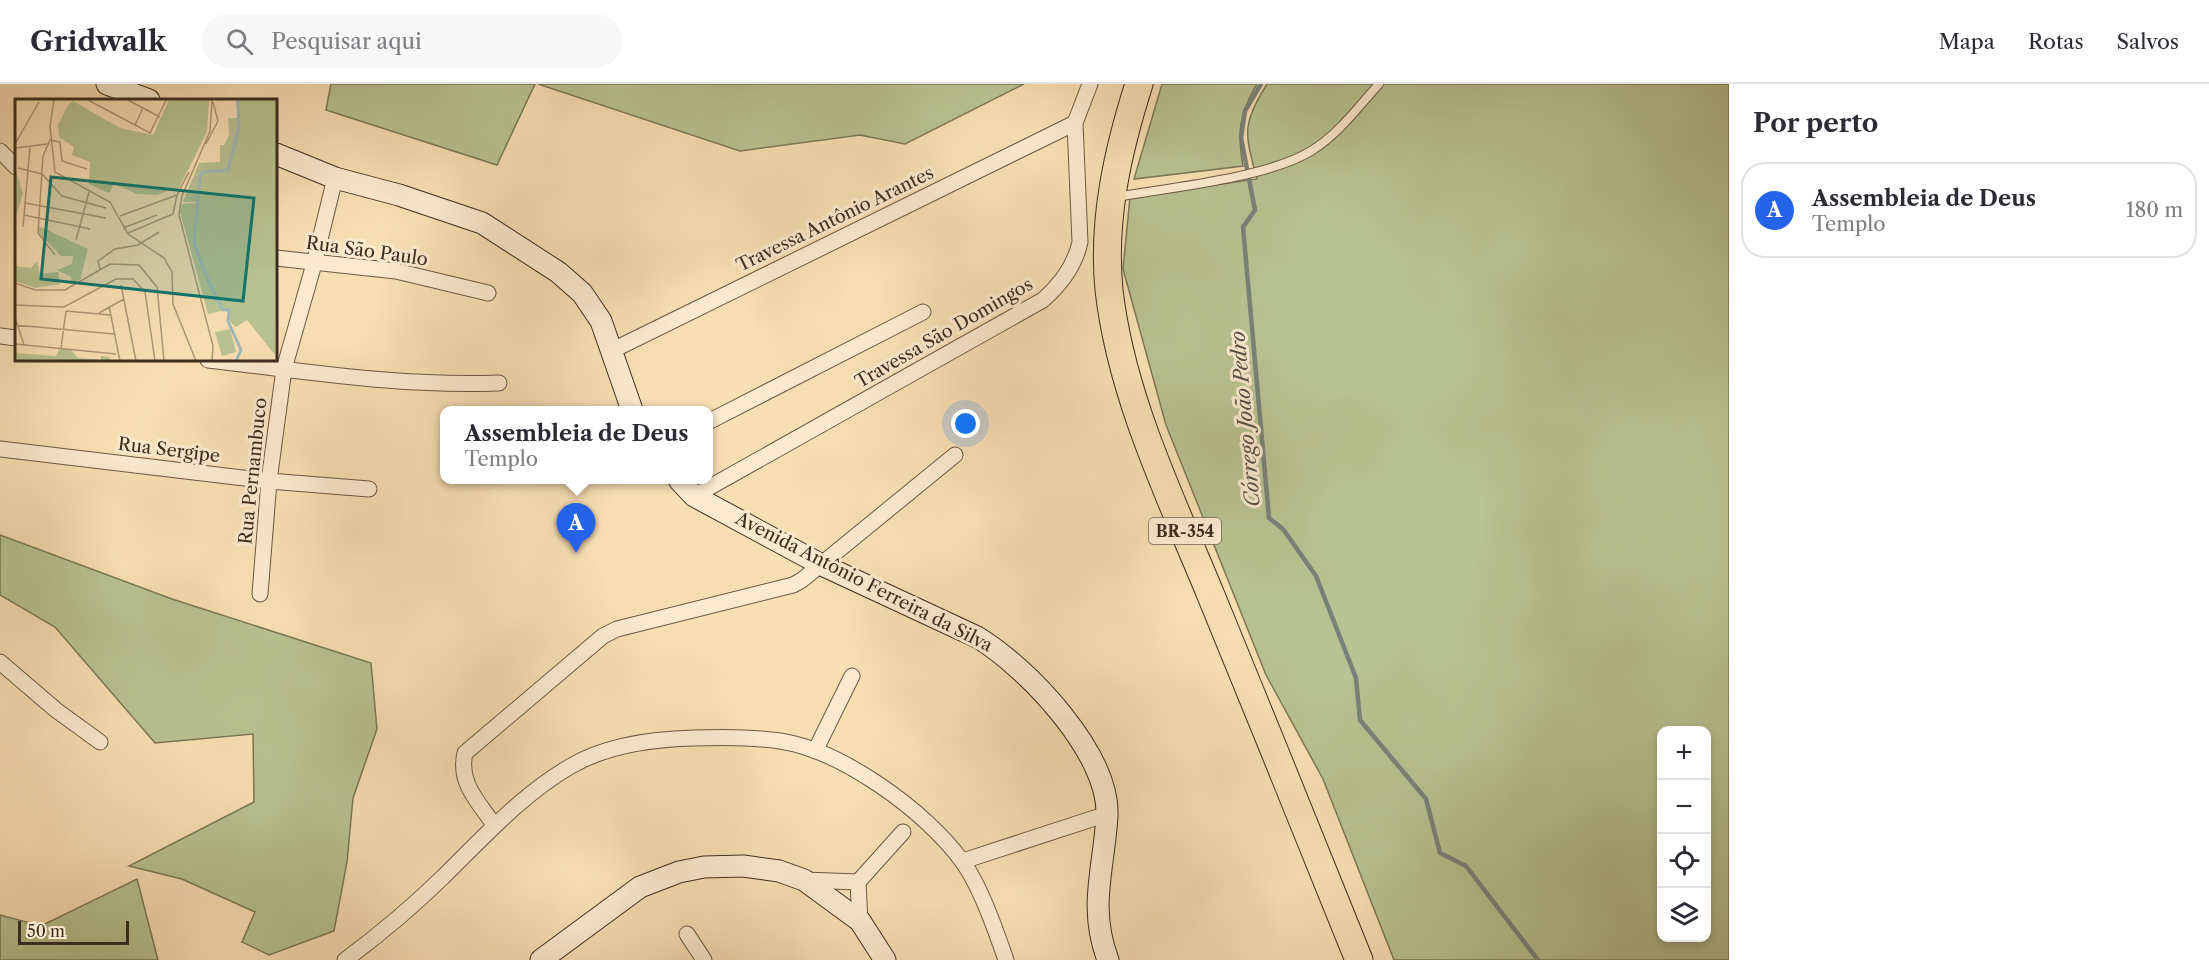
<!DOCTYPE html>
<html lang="pt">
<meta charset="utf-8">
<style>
:root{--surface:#fff;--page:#f7f7f7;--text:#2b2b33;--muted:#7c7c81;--line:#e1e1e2;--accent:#2563eb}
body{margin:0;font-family:"Libre Caslon Text",serif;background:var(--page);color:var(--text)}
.controls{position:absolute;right:18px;bottom:18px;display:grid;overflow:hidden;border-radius:12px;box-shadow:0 3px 9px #0003}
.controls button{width:54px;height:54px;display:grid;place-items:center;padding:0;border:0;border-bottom:2px solid var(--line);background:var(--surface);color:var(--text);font:30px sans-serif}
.scale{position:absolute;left:18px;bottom:15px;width:111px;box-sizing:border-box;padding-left:6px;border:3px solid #3d2d1f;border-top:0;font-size:16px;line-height:21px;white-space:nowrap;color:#3d2d1f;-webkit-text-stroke:4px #fbeace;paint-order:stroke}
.you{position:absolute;left:966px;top:340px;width:21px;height:21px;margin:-15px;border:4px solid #fff;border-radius:50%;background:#1a73e8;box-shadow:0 0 0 9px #1a73e833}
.badge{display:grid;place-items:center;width:39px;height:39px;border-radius:50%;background:var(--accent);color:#fff;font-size:20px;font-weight:700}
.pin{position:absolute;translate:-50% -50px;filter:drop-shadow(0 2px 3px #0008)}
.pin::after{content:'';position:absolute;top:32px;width:21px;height:18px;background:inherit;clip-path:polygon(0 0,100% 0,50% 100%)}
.popup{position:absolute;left:440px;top:322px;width:273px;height:78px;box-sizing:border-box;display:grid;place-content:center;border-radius:12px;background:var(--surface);filter:drop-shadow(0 2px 4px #0005);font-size:20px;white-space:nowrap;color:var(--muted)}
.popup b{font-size:22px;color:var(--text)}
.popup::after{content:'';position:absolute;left:50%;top:100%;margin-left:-12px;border:12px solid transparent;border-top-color:var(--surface)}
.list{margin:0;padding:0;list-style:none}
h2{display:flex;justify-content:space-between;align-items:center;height:78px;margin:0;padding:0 24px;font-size:26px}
h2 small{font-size:20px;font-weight:400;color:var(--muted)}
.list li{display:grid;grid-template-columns:39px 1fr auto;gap:18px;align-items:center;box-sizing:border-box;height:96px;margin:0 12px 12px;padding:0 12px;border:2px solid var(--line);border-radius:24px}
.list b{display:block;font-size:22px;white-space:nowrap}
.list p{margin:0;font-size:20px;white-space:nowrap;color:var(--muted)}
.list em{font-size:20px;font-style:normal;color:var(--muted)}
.icon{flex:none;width:33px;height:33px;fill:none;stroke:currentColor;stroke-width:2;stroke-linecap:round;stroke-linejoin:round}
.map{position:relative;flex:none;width:1729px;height:876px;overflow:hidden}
header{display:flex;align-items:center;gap:36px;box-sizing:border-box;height:84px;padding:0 30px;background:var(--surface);border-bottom:2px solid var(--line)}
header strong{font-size:28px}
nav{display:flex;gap:33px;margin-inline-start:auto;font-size:21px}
.search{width:420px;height:54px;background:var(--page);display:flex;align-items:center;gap:15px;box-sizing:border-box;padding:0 21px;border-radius:33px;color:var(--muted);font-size:22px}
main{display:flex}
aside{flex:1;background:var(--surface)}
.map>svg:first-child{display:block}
.green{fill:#b8c292;stroke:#7a7858;stroke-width:1.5;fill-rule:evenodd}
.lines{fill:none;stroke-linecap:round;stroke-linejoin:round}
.stream{stroke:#79827a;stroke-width:4.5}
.lane-casing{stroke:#6c5944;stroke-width:10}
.street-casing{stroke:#6c5944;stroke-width:17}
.secondary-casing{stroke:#3d2d1f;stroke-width:23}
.highway-casing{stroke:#3d2d1f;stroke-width:29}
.lane{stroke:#fbeace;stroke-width:8}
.street{stroke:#fbeace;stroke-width:15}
.secondary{stroke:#fbeace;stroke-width:21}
.highway{stroke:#f9deb4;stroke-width:27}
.labels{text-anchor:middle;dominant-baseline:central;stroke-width:6;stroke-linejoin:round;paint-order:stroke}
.shield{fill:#fbeace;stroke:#766654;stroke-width:1.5}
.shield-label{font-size:16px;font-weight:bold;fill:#3d2d1f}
.street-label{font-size:18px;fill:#3d2d1f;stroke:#fbeace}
.water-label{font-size:20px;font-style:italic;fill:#565045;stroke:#fbeace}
.inset-river{fill:none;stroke:#a1bab7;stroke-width:3}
.inset-road{fill:none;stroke:#ae9778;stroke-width:1.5}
.view{fill:#0f766e;fill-opacity:0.15;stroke:#0f766e;stroke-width:3}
.inset-edge{fill:none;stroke:#3d2d1f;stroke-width:3}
</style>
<header>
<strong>Gridwalk</strong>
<div class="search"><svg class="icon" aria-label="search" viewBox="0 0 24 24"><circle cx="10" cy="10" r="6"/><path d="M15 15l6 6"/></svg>Pesquisar aqui</div>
<nav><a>Mapa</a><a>Rotas</a><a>Salvos</a></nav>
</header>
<main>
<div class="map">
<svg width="1729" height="876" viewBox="0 0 1729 876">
<rect width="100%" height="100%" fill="#f9deb4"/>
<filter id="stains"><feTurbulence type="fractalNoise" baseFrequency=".00333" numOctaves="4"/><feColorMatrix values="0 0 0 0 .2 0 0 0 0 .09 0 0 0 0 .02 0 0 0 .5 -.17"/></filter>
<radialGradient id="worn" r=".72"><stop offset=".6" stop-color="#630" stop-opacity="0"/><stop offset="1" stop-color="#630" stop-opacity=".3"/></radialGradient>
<!-- green -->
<path class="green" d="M 331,0 L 535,0 L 497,81 L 326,26 Z
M 538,0 L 1024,0 L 905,60 L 860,51 L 740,67 Z
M 1162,0 L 1257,0 C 1239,30 1237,48 1243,82 L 1134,95 Z
M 1267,0 L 1729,0 L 1729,876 L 1394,876 L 1323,695 L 1266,591 L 1166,341 L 1123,185 L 1130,113 L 1257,95 C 1245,50 1241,41 1267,0 ZM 1662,646 L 1706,646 L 1706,854 L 1662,854 Z
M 0,451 L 172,515 L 371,579 L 377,645 L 353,714 L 347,778 L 334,847 L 269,871 L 242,858 L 255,828 L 182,795 L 129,782 L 254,718 L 253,650 L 155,659 L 55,543 L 0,511 Z
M 137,795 L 158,876 L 0,876 L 0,831 L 41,842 Z"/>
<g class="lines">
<!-- stream -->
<path class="stream" d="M 1261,0 L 1245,27 L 1241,54 L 1255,126 L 1243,143 L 1269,434 L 1283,445 L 1316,492 L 1356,594 L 1360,636 L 1426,715 L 1440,769 L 1466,782 L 1538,876"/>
<!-- lane casing -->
<g class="lane-casing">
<path id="lane" d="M 1116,113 C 1168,104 1267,94 1311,67 C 1339,50 1357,24 1379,0"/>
</g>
<!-- street casing -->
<g class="street-casing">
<path id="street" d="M 0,67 L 16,83
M 276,174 L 396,187 L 488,209
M 0,252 L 16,254
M 611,267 L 1075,39
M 208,276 C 305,287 401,303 499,299
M 708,338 L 923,228
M 0,365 L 269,397 L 369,405
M 694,412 L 1043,216 C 1061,200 1075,182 1080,158 L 1075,39 L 1090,0
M 260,510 L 269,397 L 284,285 L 314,180 L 335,94
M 0,578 L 56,626 L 100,658
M 815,667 L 852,592
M 494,741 C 478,717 458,699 465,669 L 603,552 L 617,545 L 793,501 L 802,496 L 955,371
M 963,777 L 1107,730
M 804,796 L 858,798 L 903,748
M 858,798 L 860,837
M 687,850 L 704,876
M 345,876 C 379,851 411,824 442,794 C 483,754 521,711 571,682 C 607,661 653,655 694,654 C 722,653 752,653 780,657 C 841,666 926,727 962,777 C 980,801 996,847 1006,876"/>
</g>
<!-- secondary casing -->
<g class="secondary-casing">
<path id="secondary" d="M 107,0 L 149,16
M 276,70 L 335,94 L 399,111 L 482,139 L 558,188 L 582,209 L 601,237 L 632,326
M 679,396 L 694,412 L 820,480 L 977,553 C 1027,583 1110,670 1107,732 C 1104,785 1088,823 1108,876
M 541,876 L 640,803 L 679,788 L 704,783 L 743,782 L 779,787 L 804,796 L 860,837 L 885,876"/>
</g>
<!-- highway casing -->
<g class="highway-casing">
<path id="highway" d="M 1139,0 C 1118,66 1102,136 1109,206 C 1121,312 1170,412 1210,509 C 1260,631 1310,754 1359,876"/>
</g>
<!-- lane -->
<use href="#lane" class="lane"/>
<!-- street -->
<use href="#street" class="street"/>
<!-- secondary -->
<use href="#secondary" class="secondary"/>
<!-- highway -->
<use href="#highway" class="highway"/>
</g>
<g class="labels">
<!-- shield labels -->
<rect class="shield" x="1149" y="434" width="72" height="26" rx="4.5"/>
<g class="shield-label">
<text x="1185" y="447">BR-354</text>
</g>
<!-- street labels -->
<g class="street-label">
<text transform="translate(835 135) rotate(-26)">Travessa Antônio Arantes</text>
<text transform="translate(367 167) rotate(8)">Rua São Paulo</text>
<text transform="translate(944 249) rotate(-30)">Travessa São Domingos</text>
<text transform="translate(169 366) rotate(7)">Rua Sergipe</text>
<text transform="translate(253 387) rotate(-84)">Rua Pernambuco</text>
<text transform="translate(864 498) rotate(27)">Avenida Antônio Ferreira da Silva</text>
</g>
<!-- water labels -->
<g class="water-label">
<text transform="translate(1245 335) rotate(-95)">Córrego João Pedro</text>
</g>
</g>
<!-- overview -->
<g transform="translate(15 15)">
<rect width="262" height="262" fill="#f9deb4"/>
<path d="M 154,1 L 194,1 L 192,33 L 162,93 L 160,89 L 142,96 L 122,95 L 99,85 L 94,94 L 74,85 L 75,63 L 57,56 L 59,48 L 44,38 L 43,26 L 53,6 L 58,2 L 105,29 L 138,36 ZM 221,1 L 262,1 L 260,256 L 232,221 L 221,228 L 213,221 L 215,210 L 193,215 L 165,113 L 167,105 L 182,104 L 181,99 L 181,103 L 168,103 L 184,64 L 205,63 L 205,46 L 209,46 L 214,36 L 213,19 L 222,19 ZM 0,69 L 8,95 L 0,119 ZM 24,127 L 73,150 L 65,181 L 57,183 L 56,178 L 42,171 L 57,165 L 58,157 L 46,157 L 23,133 ZM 22,162 L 25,175 L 43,173 L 45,185 L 20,189 L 0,182 L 0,167 L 16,169 ZM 215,230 L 221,253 L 207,257 L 200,233 ZM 44,250 L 56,251 L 63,259 L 86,261 L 86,257 L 94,258 L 96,262 L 0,262 L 0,254 L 41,257 Z" fill="#b8c292"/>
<path class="inset-river" d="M 221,262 L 226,251 L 213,222 L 214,211 L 208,211 L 195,186 L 179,144 L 185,77 L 188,73 L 213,71 L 224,28 L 223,1"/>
<path class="inset-road" d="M 39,1 L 35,27 L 40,73 L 95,103 L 113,135 L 149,159 L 157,173 L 158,205 L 181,262M 73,1 L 135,34 L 151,1M 113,1 L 145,18M 197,1 L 195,32 L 167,97 L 164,116 L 198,247 L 197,262M 120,26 L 128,9M 0,45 L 24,3M 191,45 L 203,22 L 198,3M 0,49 L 32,45M 3,69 L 27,75 L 47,97 L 91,109M 10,104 L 91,119M 9,116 L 75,130M 105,117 L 162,96M 8,128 L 15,48M 108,129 L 142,116M 113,134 L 158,115 L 162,96 L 174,73M 61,141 L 74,93M 40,156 L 23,134 L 28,57 L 35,41 L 45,43 L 47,62 L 72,70M 85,171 L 83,162 L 100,150 L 123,146 L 144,133M 0,184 L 20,191 L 50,191 L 95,165 L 124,166 L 142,188 L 149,262M 106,186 L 121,262M 0,206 L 49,208 L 101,180 L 118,180 L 130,193 L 140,262M 94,207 L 105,262M 51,212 L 95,216M 84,214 L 109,200M 0,218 L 9,246M 0,226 L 99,235M 0,245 L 101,255M 46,249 L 51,212"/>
<path class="view" d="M 36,78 L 239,99 L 228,202 L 26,180 Z"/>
<rect width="262" height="262" class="inset-edge"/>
</g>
<rect width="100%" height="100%" filter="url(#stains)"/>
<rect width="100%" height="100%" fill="url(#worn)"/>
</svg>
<div class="controls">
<button>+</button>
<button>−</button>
<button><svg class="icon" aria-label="locate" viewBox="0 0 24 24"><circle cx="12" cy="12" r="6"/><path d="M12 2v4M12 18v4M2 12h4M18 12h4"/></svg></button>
<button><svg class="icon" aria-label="layers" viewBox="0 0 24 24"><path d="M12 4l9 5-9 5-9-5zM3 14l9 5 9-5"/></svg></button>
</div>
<div class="scale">50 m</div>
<div class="you"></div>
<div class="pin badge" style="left:576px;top:469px">A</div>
<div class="popup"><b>Assembleia de Deus</b>Templo</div>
</div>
<aside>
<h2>Por perto<small></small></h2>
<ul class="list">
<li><span class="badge">A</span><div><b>Assembleia de Deus</b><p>Templo</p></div><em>180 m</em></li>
</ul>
</aside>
</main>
